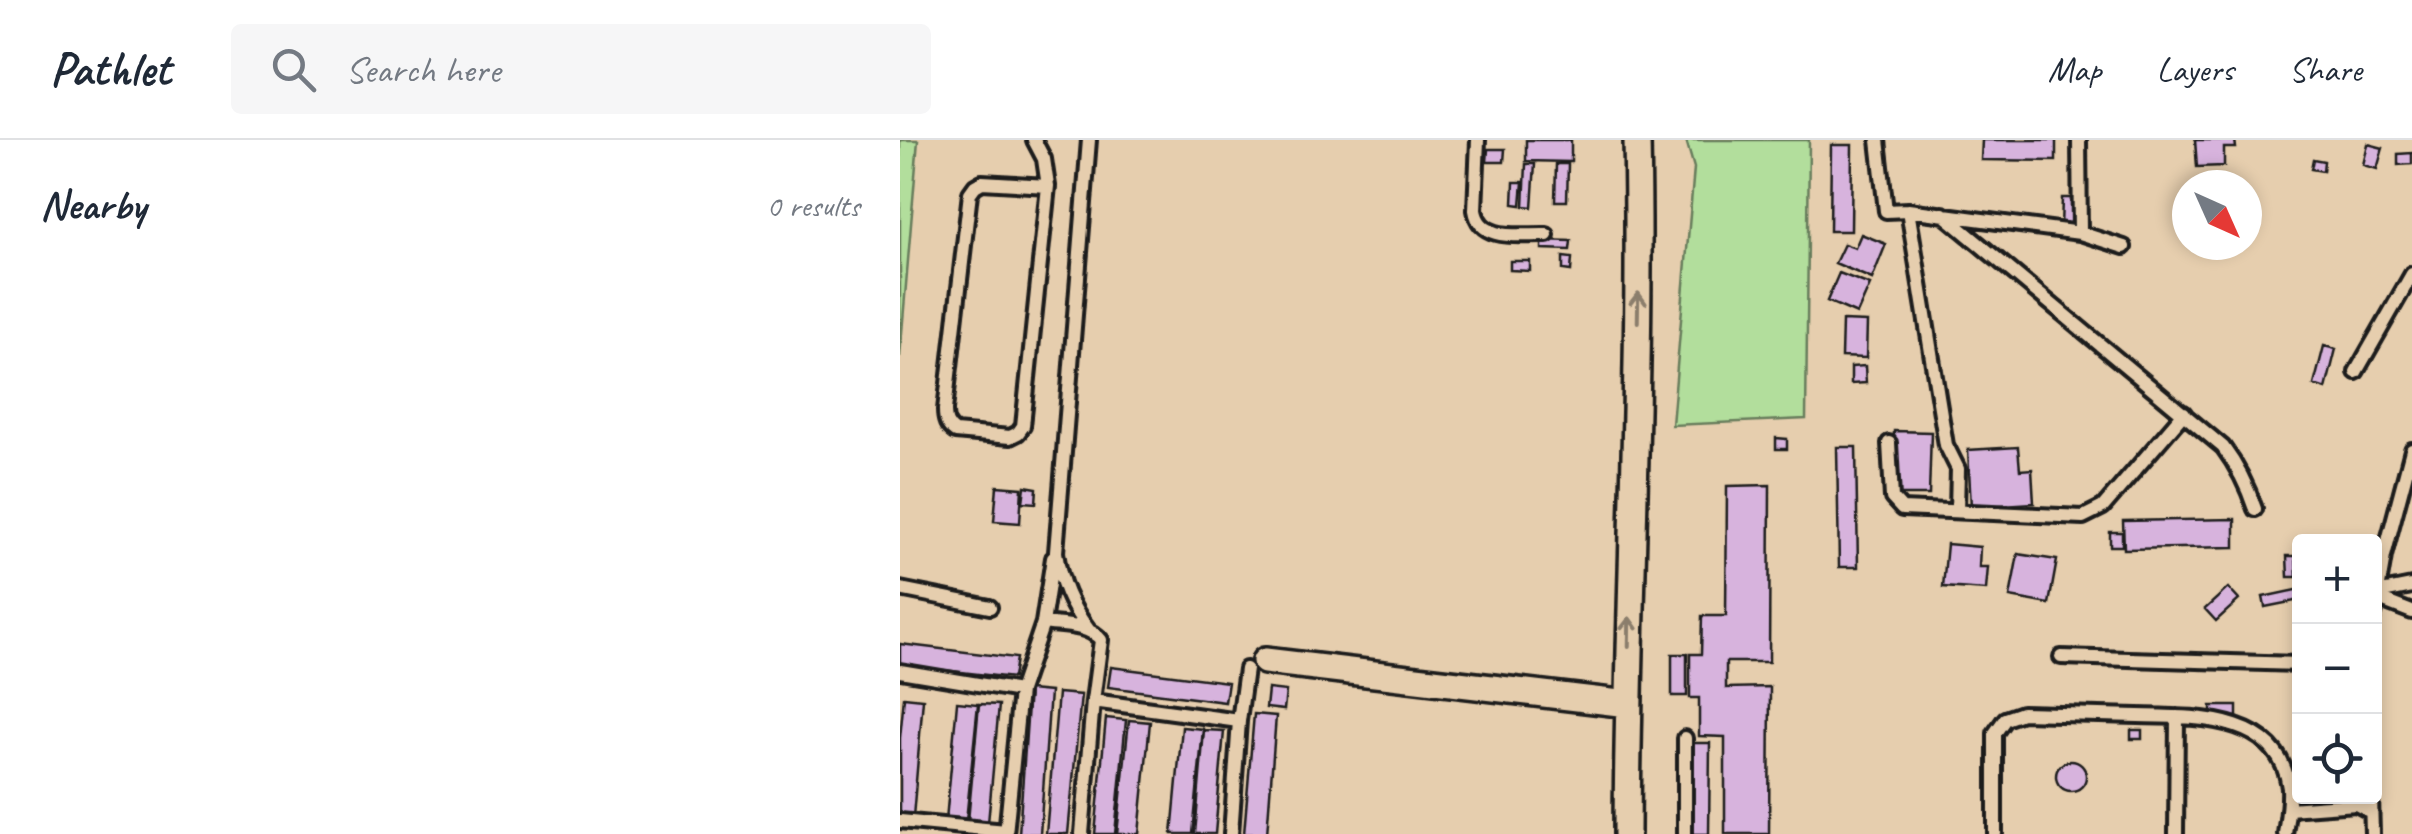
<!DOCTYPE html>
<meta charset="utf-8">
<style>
:root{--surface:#fff;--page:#f6f6f7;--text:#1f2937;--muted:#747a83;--line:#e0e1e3}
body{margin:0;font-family:Caveat,sans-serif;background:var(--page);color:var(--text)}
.controls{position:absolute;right:30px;bottom:30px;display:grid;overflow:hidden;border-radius:10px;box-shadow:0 5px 15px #0003}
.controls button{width:90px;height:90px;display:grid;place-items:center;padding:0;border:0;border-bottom:2px solid var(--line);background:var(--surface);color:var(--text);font:50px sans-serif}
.compass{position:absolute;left:1272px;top:30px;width:90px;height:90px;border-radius:50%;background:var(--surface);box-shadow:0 5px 15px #0003;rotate:135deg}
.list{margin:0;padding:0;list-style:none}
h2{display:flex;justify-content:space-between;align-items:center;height:130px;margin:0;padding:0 40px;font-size:42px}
h2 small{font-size:32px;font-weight:400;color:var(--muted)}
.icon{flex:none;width:55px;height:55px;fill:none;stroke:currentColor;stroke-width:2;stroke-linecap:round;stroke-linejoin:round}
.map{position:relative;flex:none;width:1512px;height:694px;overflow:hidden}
header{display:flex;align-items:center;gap:60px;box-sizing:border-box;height:140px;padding:0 50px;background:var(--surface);border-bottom:2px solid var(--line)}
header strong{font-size:48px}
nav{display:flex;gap:55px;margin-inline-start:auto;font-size:35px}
.search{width:700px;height:90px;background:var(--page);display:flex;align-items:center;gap:25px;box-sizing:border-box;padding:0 35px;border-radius:10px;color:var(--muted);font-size:38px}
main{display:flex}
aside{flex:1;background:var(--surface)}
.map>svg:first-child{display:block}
.green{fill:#b2de9c;stroke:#677d5c;stroke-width:2.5}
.building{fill:#d7b3dd;stroke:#1c1c1c;stroke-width:2.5}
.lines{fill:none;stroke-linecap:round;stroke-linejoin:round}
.lane-casing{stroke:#1c1c1c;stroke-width:20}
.street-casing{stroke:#1c1c1c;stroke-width:32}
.lane{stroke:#e6ceae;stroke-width:12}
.street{stroke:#e6ceae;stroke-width:25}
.oneway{stroke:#8b7e6c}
</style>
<header>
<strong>Pathlet</strong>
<div class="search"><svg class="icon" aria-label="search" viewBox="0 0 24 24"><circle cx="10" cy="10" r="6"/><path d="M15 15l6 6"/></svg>Search here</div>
<nav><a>Map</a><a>Layers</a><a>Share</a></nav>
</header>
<main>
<aside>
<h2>Nearby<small>0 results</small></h2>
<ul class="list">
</ul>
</aside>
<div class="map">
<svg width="1512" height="694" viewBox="0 0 1512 694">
<rect width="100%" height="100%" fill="#e6ceae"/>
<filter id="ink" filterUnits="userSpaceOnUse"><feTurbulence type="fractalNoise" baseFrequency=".01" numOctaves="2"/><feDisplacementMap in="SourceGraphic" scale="20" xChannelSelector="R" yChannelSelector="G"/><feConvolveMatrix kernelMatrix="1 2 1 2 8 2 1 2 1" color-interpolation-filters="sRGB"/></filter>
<g filter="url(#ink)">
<!-- green -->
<path class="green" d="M 0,0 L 18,0 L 0,217 Z
M 786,0 L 909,0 L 906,279 L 772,285 L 794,28 Z"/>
<!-- building -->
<path class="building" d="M 626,0 L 671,0 L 671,22 L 626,21 Z
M 1082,0 L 1156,0 L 1156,21 L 1081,20 Z
M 1295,0 L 1335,0 L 1336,8 L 1324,8 L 1324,26 L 1297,27 Z
M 1468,4 L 1483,8 L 1477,29 L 1463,25 Z
M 931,5 L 952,5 L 951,91 L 930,91 Z
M 588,9 L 605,9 L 604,22 L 587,22 Z
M 1512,13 L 1512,24 L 1498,25 L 1498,14 Z
M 1413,19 L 1424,21 L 1423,31 L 1411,29 Z
M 626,24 L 635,24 L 632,67 L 624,66 Z
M 656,24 L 668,24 L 667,61 L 655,61 Z
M 614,42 L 623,42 L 621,65 L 613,64 Z
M 1162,58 L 1173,58 L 1171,88 L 1161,88 Z
M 961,94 L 986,104 L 972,139 L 935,123 L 944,104 L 955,108 Z
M 642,100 L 671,101 L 670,110 L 642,109 Z
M 663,117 L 672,118 L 671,131 L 663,130 Z
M 610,121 L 630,121 L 630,131 L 610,130 Z
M 939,133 L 970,145 L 957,174 L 927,161 Z
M 942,181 L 967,182 L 966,218 L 941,217 Z
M 1424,206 L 1436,209 L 1426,249 L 1414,245 Z
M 965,226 L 966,243 L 951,244 L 951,227 Z
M 994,291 L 1031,292 L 1029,355 L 993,355 Z
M 876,298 L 887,299 L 887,309 L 876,309 Z
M 937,307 L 956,307 L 958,427 L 939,427 Z
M 1118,307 L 1120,330 L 1132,329 L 1134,363 L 1071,367 L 1068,310 Z
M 870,345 L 869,522 L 826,522 L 826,548 L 870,547 L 869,694 L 825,694 L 825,597 L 799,596 L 799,558 L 790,558 L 790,514 L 801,514 L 802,476 L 826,476 L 827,346 Z
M 97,346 L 122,348 L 120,383 L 94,381 Z
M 125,346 L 137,348 L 136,363 L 123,362 Z
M 1335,379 L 1335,407 L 1224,409 L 1223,381 Z
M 1210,392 L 1222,392 L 1222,406 L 1210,406 Z
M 1047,404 L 1080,407 L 1079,427 L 1088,427 L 1086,450 L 1043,447 Z
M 1118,414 L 1157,420 L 1149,464 L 1110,457 Z
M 1387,416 L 1396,416 L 1397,437 L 1388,437 Z
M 1328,448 L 1339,460 L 1316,481 L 1305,469 Z
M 1400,449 L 1400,460 L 1365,467 L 1363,457 Z
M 0,504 L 116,518 L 113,538 L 0,525 Z
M 772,514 L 787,514 L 787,556 L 772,556 Z
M 211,527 L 328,542 L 325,562 L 208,547 Z
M 368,549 L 386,551 L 384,570 L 366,568 Z
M 129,550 L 150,552 L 140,694 L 119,694 Z
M 158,553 L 181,555 L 168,694 L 146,694 Z
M 4,557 L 23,559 L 13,677 L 0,676 L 0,598 Z
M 57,562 L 78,564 L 66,681 L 46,680 Z
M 79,564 L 99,565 L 88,683 L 68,681 Z
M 1311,566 L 1337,566 L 1337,577 L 1311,577 Z
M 354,574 L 376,576 L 367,694 L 344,694 Z
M 206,578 L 226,580 L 215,694 L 195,694 Z
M 229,580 L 250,582 L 239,694 L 217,694 Z
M 282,587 L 303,589 L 293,694 L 272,694 Z
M 304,590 L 324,591 L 315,694 L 295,694 Z
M 1231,590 L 1242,590 L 1242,599 L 1231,599 Z
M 792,603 L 810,603 L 809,694 L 791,694 Z
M1156 636a15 15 0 1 1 30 0a15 15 0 1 1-30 0Z"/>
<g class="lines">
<!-- lane casing -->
<g class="lane-casing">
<path id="lane" d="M 134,0 L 144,19 L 148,46 L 123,286 L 118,293 L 110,297 L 55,292 C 47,286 45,281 45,270 L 70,53 L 75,46 L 82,42 L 148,46
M 578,0 L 575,70 C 580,103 622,94 647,95
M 978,0 L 986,71 L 1008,70 L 1180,93 L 1224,107
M 1179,0 L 1180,93
M 1008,70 L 1046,305 L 1058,329 L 1057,370
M 1043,74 L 1323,307 C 1338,327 1347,345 1355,369
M 1456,232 L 1512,134
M 989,303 L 992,358 L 1002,369 L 1183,377 L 1203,367 L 1284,273
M 0,449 L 90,467
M 1477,453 L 1512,446
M 1476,458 L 1512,472
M 1474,474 L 1484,416 L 1512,310
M 143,483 C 163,486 188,484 201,500 L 193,561 L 182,694
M 188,489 C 170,465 160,442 156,412 L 189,0
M 1161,517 L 1400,524
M 0,531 L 120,551
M 193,561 L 339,581
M 1471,656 L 1472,694
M 1389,669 L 1456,664 L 1471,672
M 0,681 L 106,691
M 106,694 L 120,551 L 143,483 L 153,418
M 331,694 L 339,581 L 346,529
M 785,694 L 785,598
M 1095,694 L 1095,593 L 1105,579 L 1122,573 C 1161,574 1199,575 1238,576 C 1294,577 1380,574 1389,648 C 1390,663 1387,679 1385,694
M 1276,694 L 1277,577"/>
</g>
<!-- street casing -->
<g class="street-casing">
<path id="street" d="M 365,521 L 728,564
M 727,694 C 728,463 742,231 737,0"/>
</g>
<!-- lane -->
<use href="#lane" class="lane"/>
<!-- street -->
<use href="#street" class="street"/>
</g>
<!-- one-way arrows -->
<defs><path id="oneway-shaft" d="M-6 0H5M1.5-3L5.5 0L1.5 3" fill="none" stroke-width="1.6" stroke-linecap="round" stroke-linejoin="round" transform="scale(2.5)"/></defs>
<g class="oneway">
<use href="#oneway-shaft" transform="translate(738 167) rotate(-89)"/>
<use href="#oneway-shaft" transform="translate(729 492) rotate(-89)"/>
</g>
</g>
</svg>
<div class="controls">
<button>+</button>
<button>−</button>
<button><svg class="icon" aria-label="locate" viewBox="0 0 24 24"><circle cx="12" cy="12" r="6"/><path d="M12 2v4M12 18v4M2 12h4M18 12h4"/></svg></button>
</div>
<svg class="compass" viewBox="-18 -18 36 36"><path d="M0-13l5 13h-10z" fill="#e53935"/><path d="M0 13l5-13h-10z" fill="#747a83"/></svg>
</div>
</main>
